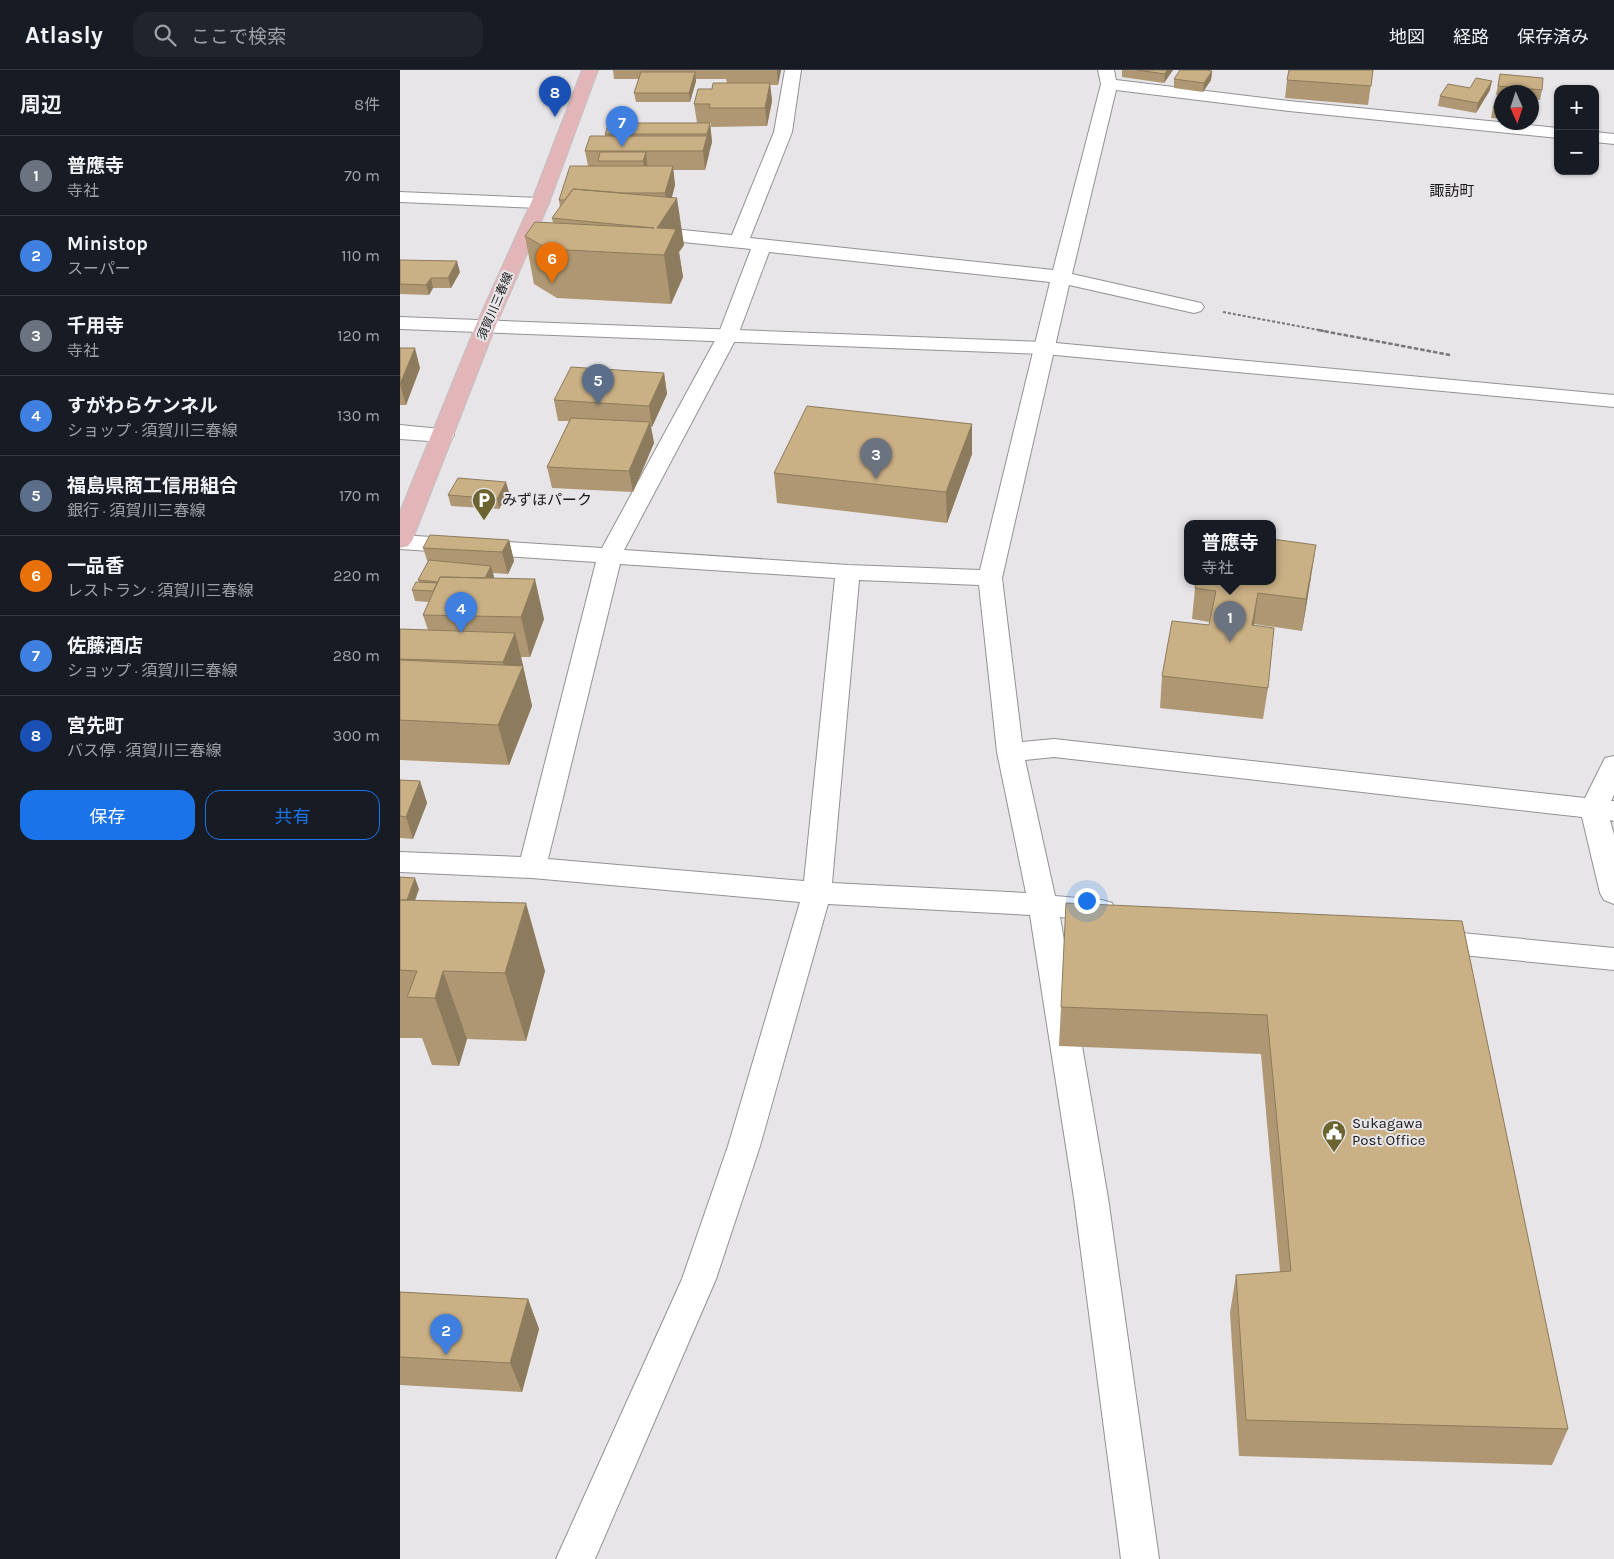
<!DOCTYPE html>
<html lang="ja">
<meta charset="utf-8">
<style>
:root{--surface:#171b24;--page:#20242c;--text:#f1f3f6;--muted:#9ea1a6;--line:#363941;--accent:#1a73e8}
body{margin:0;font-family:Karla,"Noto Sans JP",sans-serif;background:var(--page);color:var(--text)}
.controls{position:absolute;right:15px;top:15px;display:grid;overflow:hidden;border-radius:10px;box-shadow:0 1px 4px #0004}
.controls button{width:45px;height:45px;display:grid;place-items:center;padding:0;border:0;border-bottom:1px solid var(--line);background:var(--surface);color:var(--text);font:25px sans-serif}
.compass{position:absolute;left:1094px;top:15px;width:45px;height:45px;border-radius:50%;background:var(--surface);box-shadow:0 1px 4px #0004;rotate:177deg}
.you{position:absolute;left:686px;top:830px;width:18px;height:18px;margin:-12px;border:4px solid #fff;border-radius:50%;background:#1a73e8;box-shadow:0 0 0 8px #1a73e833}
.badge{display:grid;place-items:center;width:32px;height:32px;border-radius:50%;background:var(--accent);color:#fff;font-size:16px;font-weight:700}
.pin{position:absolute;translate:-50% -41px;filter:drop-shadow(0 1px 2px #0008)}
.pin::after{content:'';position:absolute;top:26px;width:18px;height:15px;background:inherit;clip-path:polygon(0 0,100% 0,50% 100%)}
.popup{position:absolute;left:784px;top:450px;width:92px;height:65px;box-sizing:border-box;display:grid;place-content:center;border-radius:10px;background:var(--surface);filter:drop-shadow(0 1px 4px #0005);font-size:16px;white-space:nowrap;color:var(--muted)}
.popup b{font-size:19px;color:var(--text)}
.popup::after{content:'';position:absolute;left:50%;top:100%;margin-left:-10px;border:10px solid transparent;border-top-color:var(--surface)}
.list{margin:0;padding:0;list-style:none}
h2{display:flex;justify-content:space-between;align-items:center;height:65px;margin:0;padding:0 20px;font-size:21px}
h2 small{font-size:16px;font-weight:400;color:var(--muted)}
.list li{display:grid;grid-template-columns:32px 1fr auto;gap:15px;align-items:center;box-sizing:border-box;height:80px;padding:0 20px;border-top:1px solid var(--line)}
.list b{display:block;font-size:19px;white-space:nowrap}
.list p{margin:0;font-size:16px;white-space:nowrap;color:var(--muted)}
.list em{font-size:16px;font-style:normal;color:var(--muted)}
.actions{display:flex;gap:10px;padding:15px 20px}
.actions a{flex:1;padding:11px 0;border:1px solid var(--accent);border-radius:15px;text-align:center;font-size:18px;color:var(--accent)}
.actions .main{background:var(--accent);color:#fff}
.icon{flex:none;width:28px;height:28px;fill:none;stroke:currentColor;stroke-width:2;stroke-linecap:round;stroke-linejoin:round}
.map{position:relative;flex:none;width:1214px;height:1489px;overflow:hidden}
header{display:flex;align-items:center;gap:30px;box-sizing:border-box;height:70px;padding:0 25px;background:var(--surface);border-bottom:1px solid var(--line)}
header strong{font-size:24px}
nav{display:flex;gap:28px;margin-inline-start:auto;font-size:18px}
.search{width:350px;height:45px;background:var(--page);display:flex;align-items:center;gap:12px;box-sizing:border-box;padding:0 18px;border-radius:15px;color:var(--muted);font-size:19px}
main{display:flex}
aside{flex:1;background:var(--surface)}
.map>svg:first-child{display:block}
.lines{fill:none;stroke-linecap:round;stroke-linejoin:round}
.minor-casing{stroke:#939194;stroke-width:2}
.tertiary-casing{stroke:#939194;stroke-width:2}
.primary-casing{stroke:#c3c3c3;stroke-width:2}
.path-far1{stroke:#787679;stroke-width:2;stroke-dasharray:3 2;stroke-linecap:butt}
.path{stroke:#787679;stroke-width:2.5;stroke-dasharray:4.5 2;stroke-linecap:butt}
.minor{fill:#fff;fill-rule:evenodd}
.tertiary{fill:#fff;fill-rule:evenodd}
.primary{fill:#e2b6b9;fill-rule:evenodd}
.wall{fill:#ae9772}
.shaded-wall{fill:#8d7b5d}
.building{fill:#cab085;stroke:#8d7b5d}
.labels{text-anchor:middle;dominant-baseline:central;stroke-width:4;stroke-linejoin:round;paint-order:stroke}
.far-street-label{font-size:12px;fill:#19181a;stroke:#e7e5e8}
.far-quarter-label{font-size:15px;fill:#19181a;stroke:#e7e5e8}
.poi-label{font-size:15px;fill:#19181a;stroke:#e7e5e8;text-anchor:start}
</style>
<header>
<strong>Atlasly</strong>
<div class="search"><svg class="icon" aria-label="search" viewBox="0 0 24 24"><circle cx="10" cy="10" r="6"/><path d="M15 15l6 6"/></svg>ここで検索</div>
<nav><a>地図</a><a>経路</a><a>保存済み</a></nav>
</header>
<main>
<aside>
<h2>周辺<small>8件</small></h2>
<ul class="list">
<li><span class="badge" style="background:#6b7280">1</span><div><b>普應寺</b><p>寺社</p></div><em>70 m</em></li>
<li><span class="badge" style="background:#3f7fe0">2</span><div><b>Ministop</b><p>スーパー</p></div><em>110 m</em></li>
<li><span class="badge" style="background:#6b7280">3</span><div><b>千用寺</b><p>寺社</p></div><em>120 m</em></li>
<li><span class="badge" style="background:#3f7fe0">4</span><div><b>すがわらケンネル</b><p>ショップ · 須賀川三春線</p></div><em>130 m</em></li>
<li><span class="badge" style="background:#5c6f8a">5</span><div><b>福島県商工信用組合</b><p>銀行 · 須賀川三春線</p></div><em>170 m</em></li>
<li><span class="badge" style="background:#e8710a">6</span><div><b>一品香</b><p>レストラン · 須賀川三春線</p></div><em>220 m</em></li>
<li><span class="badge" style="background:#3f7fe0">7</span><div><b>佐藤酒店</b><p>ショップ · 須賀川三春線</p></div><em>280 m</em></li>
<li><span class="badge" style="background:#1a4fb4">8</span><div><b>宮先町</b><p>バス停 · 須賀川三春線</p></div><em>300 m</em></li>
</ul>
<div class="actions"><a class="main">保存</a><a>共有</a></div>
</aside>
<div class="map">
<svg width="1214" height="1489" viewBox="0 0 1214 1489">
<rect width="100%" height="100%" fill="#e7e5e8"/>
<g class="lines">
<!-- minor casing -->
<g class="minor-casing">
<path id="minor" d="M 385,0 L 401,0 L 392,62 L 350,168 L 653,200 L 701,14 L 698,0 L 714,0 L 716,10 L 889,31 L 1158,58 L 1158,68 L 889,41 L 716,20 L 672,204 L 801,233 L 804,237 L 801,241 L 794,243 L 669,215 L 602,508 L 622,672 L 654,669 L 1185,728 L 1205,688 L 1214,686 L 1214,725 L 1211,731 L 1214,731 L 1214,751 L 1210,750 L 1214,765 L 1214,834 L 1204,830 L 1200,823 L 1182,747 L 654,687 L 625,690 L 655,826 L 702,830 L 712,833 L 716,841 L 712,849 L 702,852 L 660,847 L 708,1128 L 759,1489 L 721,1489 L 674,1128 L 630,845 L 428,834 L 360,1076 L 316,1209 L 195,1489 L 156,1489 L 282,1209 L 328,1076 L 400,832 L 132,808 L 0,802 L 0,782 L 121,787 L 196,492 L 0,479 L 0,465 L 202,478 L 318,265 L 351,179 L 244,168 L 237,166 L 235,162 L 237,158 L 244,156 L 332,165 L 374,62 ZM 369,182 L 650,212 L 580,500 L 448,495 L 224,480 L 338,265 ZM 220,494 L 435,508 L 404,811 L 148,789 ZM 459,510 L 579,515 L 597,682 L 626,823 L 432,813 Z
M 1195,62 L 1214,64 L 1214,74 L 1195,72 Z
M 0,122 L 140,128 L 146,129 L 149,133 L 146,137 L 140,138 L 0,132 Z
M 0,355 L 51,360 L 54,365 L 51,370 L 43,372 L 0,369 Z
M 1031,860 L 1214,878 L 1214,900 L 1031,882 L 1021,879 L 1016,871 L 1021,863 Z"/>
</g>
<!-- tertiary casing -->
<g class="tertiary-casing">
<path id="tertiary" d="M 0,247 L 645,272 L 1214,325 L 1214,337 L 645,284 L 0,259 Z"/>
</g>
<!-- primary casing -->
<g class="primary-casing">
<path id="primary" d="M 182,0 L 198,0 L 149,133 L 96,255 L 12,471 L 8,476 L 0,478 L 0,442 L 76,255 L 131,133 Z"/>
</g>
<!-- path-far1 -->
<path class="path-far1" d="M 823,242 L 924,261"/>
<!-- path -->
<path class="path" d="M 918,260 L 1050,285"/>
<!-- minor -->
<use href="#minor" class="minor"/>
<!-- tertiary -->
<use href="#tertiary" class="tertiary"/>
<!-- primary -->
<use href="#primary" class="primary"/>
</g>
<!-- wall -->
<path class="wall" d="M 213,0 L 381,0 L 378,15 L 370,15 L 372,31 L 367,56 L 311,57 L 311,53 L 308,53 L 310,53 L 312,72 L 305,100 L 273,100 L 275,115 L 272,127 L 284,175 L 279,182 L 283,207 L 271,234 L 157,228 L 134,214 L 125,166 L 153,153 L 152,148 L 160,137 L 159,130 L 188,96 L 185,81 L 205,66 L 205,64 L 297,53 L 294,34 L 312,19 L 327,13 L 326,9 L 296,9 L 296,11 L 290,32 L 236,32 L 234,23 L 239,9 L 214,9 Z
M 722,0 L 773,0 L 764,13 L 722,7 Z
M 973,0 L 968,35 L 885,28 L 887,10 Z
M 812,1 L 811,10 L 803,22 L 774,18 L 774,9 Z
M 1100,4 L 1142,20 L 1140,30 L 1132,29 L 1132,22 L 1102,22 L 1102,26 L 1096,25 Z
M 1070,18 L 1090,20 L 1076,43 L 1038,36 L 1040,26 Z
M 1102,27 L 1102,49 L 1091,48 L 1093,38 Z
M 0,190 L 60,202 L 51,218 L 33,218 L 29,225 L 0,224 Z
M 0,278 L 20,298 L 6,335 L 0,335 Z
M 264,303 L 267,324 L 252,357 L 251,357 L 254,373 L 233,422 L 152,418 L 147,397 L 169,351 L 158,351 L 154,330 Z
M 572,354 L 572,384 L 547,453 L 377,433 L 374,403 Z
M 109,422 L 99,439 L 51,436 L 48,425 Z
M 109,470 L 114,491 L 108,504 L 93,503 L 94,507 L 93,508 L 144,549 L 130,587 L 121,587 L 132,636 L 109,695 L 0,690 L 0,559 L 28,560 L 23,545 L 29,532 L 15,531 L 12,520 L 19,512 L 18,510 L 28,493 L 23,478 Z
M 911,507 L 902,561 L 854,554 L 868,618 L 863,649 L 760,638 L 762,606 L 809,555 L 809,552 L 792,549 L 795,518 Z
M 0,710 L 20,711 L 27,733 L 13,769 L 0,768 Z
M 0,807 L 19,819 L 15,831 L 145,901 L 126,971 L 67,969 L 59,996 L 32,995 L 22,968 L 0,968 Z
M 1062,851 L 1168,1359 L 1152,1395 L 839,1386 L 830,1243 L 836,1205 L 880,1202 L 861,984 L 659,976 L 661,937 Z
M 0,1222 L 128,1229 L 139,1259 L 122,1322 L 0,1315 Z"/>
<!-- shaded-wall -->
<path class="shaded-wall" d="M 377,0 L 381,0 L 378,15 Z
M 767,0 L 773,0 L 764,13 L 765,4 Z
M 812,1 L 811,10 L 803,22 L 804,13 Z
M 295,2 L 296,11 L 290,32 L 289,23 Z
M 1092,11 L 1090,20 L 1076,43 L 1078,33 Z
M 370,13 L 372,31 L 367,56 L 365,38 Z
M 310,53 L 312,72 L 309,83 L 307,64 Z
M 307,66 L 309,84 L 305,100 L 303,81 Z
M 246,82 L 248,101 L 246,110 L 243,91 Z
M 273,96 L 275,115 L 268,141 L 277,128 L 284,175 L 279,182 L 283,207 L 271,234 L 264,185 L 257,158 L 268,142 L 265,123 Z
M 57,191 L 60,202 L 51,218 L 48,208 Z
M 31,208 L 33,218 L 29,225 L 26,215 Z
M 15,278 L 20,298 L 6,335 L 0,314 Z
M 264,303 L 267,324 L 252,357 L 249,336 Z
M 250,352 L 254,373 L 233,422 L 229,401 Z
M 572,354 L 572,384 L 547,453 L 546,422 Z
M 106,412 L 109,422 L 99,439 L 97,429 Z
M 109,470 L 114,491 L 108,504 L 102,482 Z
M 916,475 L 911,507 L 902,561 L 906,529 Z
M 91,496 L 94,507 L 83,527 L 80,516 Z
M 135,509 L 144,549 L 130,587 L 121,547 Z
M 858,523 L 854,554 L 848,586 L 852,555 Z
M 115,563 L 123,595 L 120,603 L 123,596 L 132,636 L 109,695 L 98,655 L 111,623 L 103,592 Z
M 20,711 L 27,733 L 13,769 L 6,747 Z
M 15,808 L 19,819 L 0,869 L 0,848 Z
M 126,833 L 145,901 L 126,971 L 105,903 Z
M 43,901 L 67,969 L 59,996 L 35,928 Z
M 128,1229 L 139,1259 L 122,1322 L 110,1293 Z"/>
<!-- building -->
<path class="building" d="M 737,0 L 767,0 L 765,4 Z
M 780,0 L 806,0 L 812,1 L 804,13 L 774,9 Z
M 889,0 L 973,0 L 971,16 L 887,10 Z
M 241,2 L 295,2 L 289,23 L 234,23 Z
M 1100,4 L 1143,8 L 1142,20 L 1098,16 Z
M 1076,8 L 1092,11 L 1078,33 L 1040,26 L 1048,14 L 1070,18 Z
M 313,13 L 370,13 L 365,38 L 309,38 L 310,34 L 294,34 L 298,19 L 312,19 Z
M 1097,27 L 1102,27 L 1102,40 L 1093,38 Z
M 209,53 L 310,53 L 307,64 L 205,64 Z
M 190,66 L 307,66 L 303,81 L 185,81 Z
M 200,82 L 246,82 L 243,91 L 198,91 Z
M 170,96 L 273,96 L 265,123 L 224,123 L 173,119 L 165,130 L 159,130 Z
M 173,119 L 277,128 L 257,158 L 276,159 L 264,185 L 148,179 L 125,166 L 135,152 L 254,158 L 152,148 Z
M 0,190 L 57,191 L 48,208 L 31,208 L 26,215 L 0,214 Z
M 0,278 L 15,278 L 0,314 Z
M 171,297 L 264,303 L 249,336 L 154,330 Z
M 407,336 L 572,354 L 546,422 L 374,403 Z
M 171,348 L 250,352 L 229,401 L 147,397 Z
M 58,408 L 106,412 L 97,429 L 48,425 Z
M 30,465 L 109,470 L 102,482 L 23,478 Z
M 872,469 L 916,475 L 906,529 L 858,523 L 852,555 L 874,558 L 868,618 L 762,606 L 772,551 L 809,555 L 816,521 L 795,518 L 796,511 L 872,511 Z
M 29,490 L 91,496 L 85,508 L 40,507 L 38,512 L 18,510 Z
M 40,507 L 135,509 L 121,547 L 23,545 Z
M 16,512 L 37,513 L 33,521 L 12,520 Z
M 0,559 L 115,563 L 103,592 L 0,589 Z
M 0,590 L 123,596 L 98,655 L 0,650 Z
M 0,710 L 20,711 L 6,747 L 0,746 Z
M 0,807 L 15,808 L 7,830 L 0,830 Z
M 0,830 L 126,833 L 105,903 L 43,901 L 35,928 L 7,927 L 17,901 L 0,900 Z
M 666,833 L 1062,851 L 1168,1359 L 846,1350 L 836,1205 L 891,1201 L 867,945 L 661,937 Z
M 0,1222 L 128,1229 L 110,1293 L 0,1287 Z"/>
<!-- icons -->
<defs>
<g id="parking-pin" transform="scale(1.25)"><path d="M0 17L-7.5 6A9.5 9.5 0 1 1 7.5 6Z" fill="#6b6330" stroke="#e7e5e8"/><path d="M-3.5-5.5H1a3.5 3.5 0 0 1 0 7H-1V5.5H-3.5ZM-1-3.4V-.6H.8a1.4 1.4 0 0 0 0-2.8Z" fill="#fff"/></g>
<g id="civic-pin" transform="scale(1.25)"><path d="M0 17L-7.5 6A9.5 9.5 0 1 1 7.5 6Z" fill="#6b6330" stroke="#e7e5e8"/><path d="M-.6-6.5H3V-4.5H.6V-3L4-1V1h2V6H-6V1h2V-1L-.6-3ZM-1.2 2.5V6h2.4V2.5Z" fill="#fff"/></g>
</defs>
<g fill-rule="evenodd">
<use href="#parking-pin" x="84" y="430"/>
<use href="#civic-pin" x="934" y="1062"/>
</g>
<g class="labels">
<!-- far-street labels -->
<g class="far-street-label">
<text transform="translate(95 236) rotate(-67)">須賀川三春線</text>
</g>
<!-- far-quarter labels -->
<g class="far-quarter-label">
<text x="1052" y="121">諏訪町</text>
</g>
<!-- poi labels -->
<g class="poi-label">
<text x="102" y="430">みずほパーク</text>
<text x="952" y="1053">Sukagawa<tspan x="952" dy="17">Post Office</tspan></text>
</g>
</g>
</svg>
<div class="controls">
<button>+</button>
<button>−</button>
</div>
<svg class="compass" viewBox="-18 -18 36 36"><path d="M0-13l5 13h-10z" fill="#e53935"/><path d="M0 13l5-13h-10z" fill="#9ea1a6"/></svg>
<div class="you"></div>
<div class="pin badge" style="left:830px;top:572px;background:#6b7280">1</div>
<div class="popup"><b>普應寺</b>寺社</div>
<div class="pin badge" style="left:46px;top:1285px;background:#3f7fe0">2</div>
<div class="pin badge" style="left:476px;top:409px;background:#6b7280">3</div>
<div class="pin badge" style="left:61px;top:563px;background:#3f7fe0">4</div>
<div class="pin badge" style="left:198px;top:335px;background:#5c6f8a">5</div>
<div class="pin badge" style="left:152px;top:213px;background:#e8710a">6</div>
<div class="pin badge" style="left:222px;top:77px;background:#3f7fe0">7</div>
<div class="pin badge" style="left:155px;top:47px;background:#1a4fb4">8</div>
</div>
</main>
